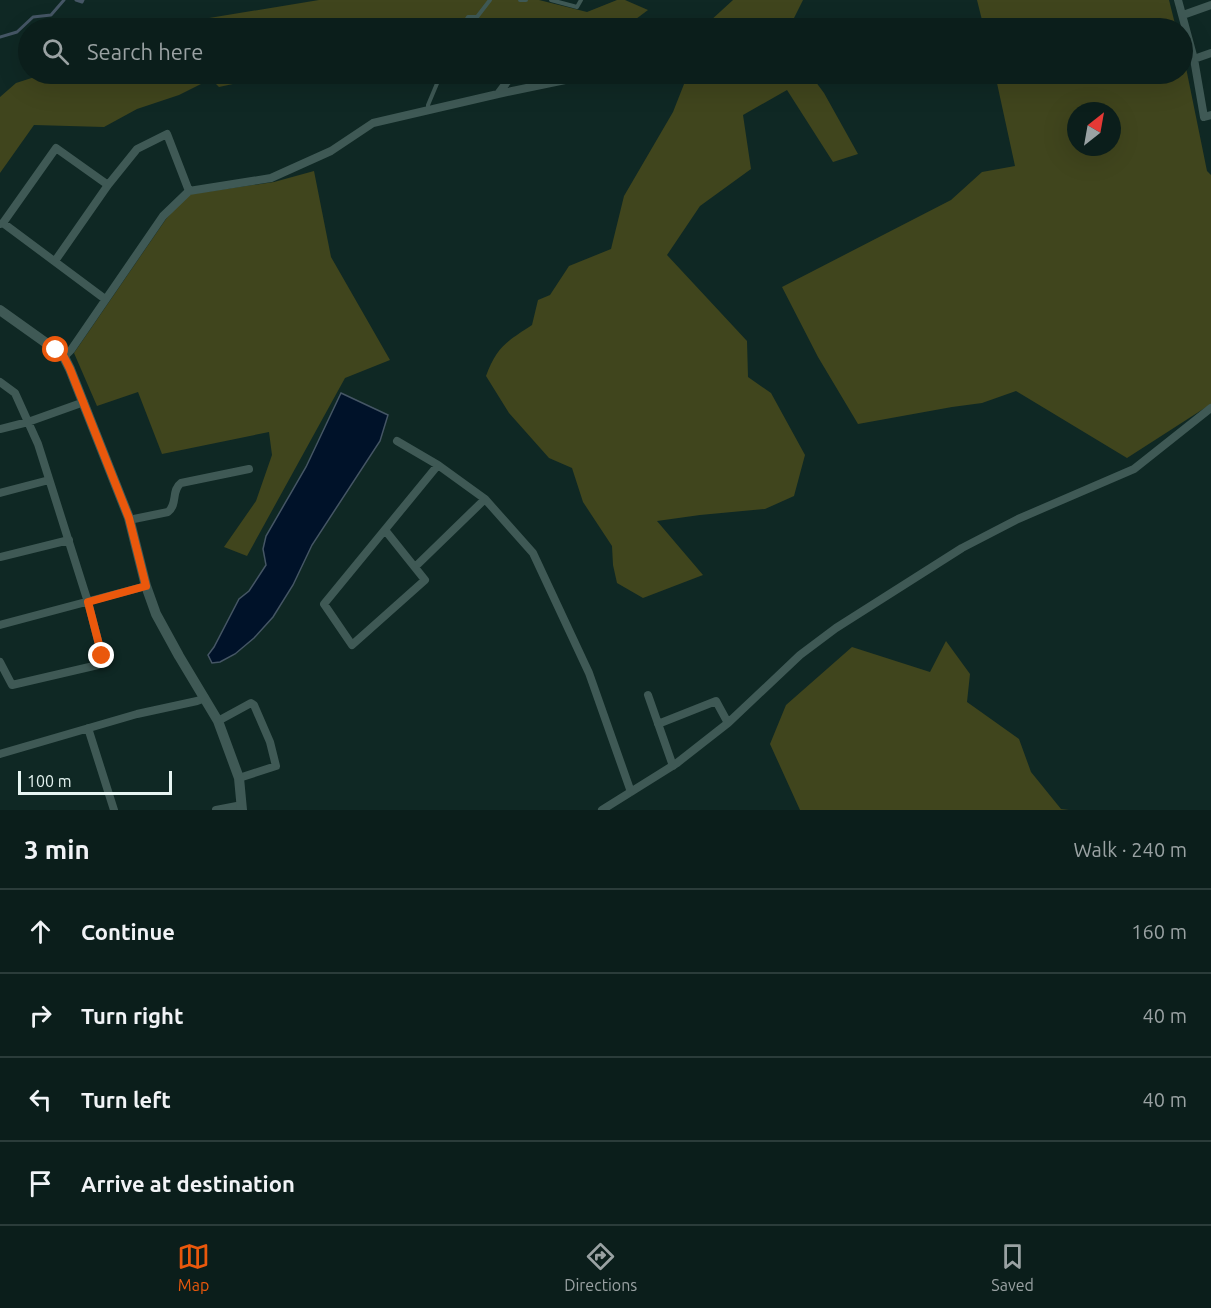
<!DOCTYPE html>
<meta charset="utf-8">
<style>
:root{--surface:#0b1e1b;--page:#192b28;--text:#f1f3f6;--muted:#9aa2a3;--line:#2b3c3a;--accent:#ea580c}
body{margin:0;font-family:Ubuntu,sans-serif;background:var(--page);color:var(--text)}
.compass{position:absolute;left:1067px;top:102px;width:54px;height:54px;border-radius:50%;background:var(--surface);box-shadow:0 6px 24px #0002;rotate:31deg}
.scale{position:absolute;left:18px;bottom:15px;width:154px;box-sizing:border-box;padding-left:6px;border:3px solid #e6f5f2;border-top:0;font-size:16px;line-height:21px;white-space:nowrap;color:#e6f5f2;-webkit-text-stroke:4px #0f2824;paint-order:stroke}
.stop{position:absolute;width:18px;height:18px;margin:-14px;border:4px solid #ea580c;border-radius:50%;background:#fff}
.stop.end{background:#ea580c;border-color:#fff;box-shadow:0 2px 6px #0008}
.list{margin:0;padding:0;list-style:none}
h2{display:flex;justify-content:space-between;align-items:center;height:78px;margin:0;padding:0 24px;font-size:26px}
h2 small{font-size:20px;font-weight:400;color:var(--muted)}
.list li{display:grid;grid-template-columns:39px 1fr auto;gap:18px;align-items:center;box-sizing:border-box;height:84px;padding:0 24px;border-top:2px solid var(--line)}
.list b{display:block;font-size:22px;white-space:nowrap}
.list em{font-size:20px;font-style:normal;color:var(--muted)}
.icon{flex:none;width:33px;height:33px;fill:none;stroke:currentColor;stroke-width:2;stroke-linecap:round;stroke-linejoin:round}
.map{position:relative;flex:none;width:1211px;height:810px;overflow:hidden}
.search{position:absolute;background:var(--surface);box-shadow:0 6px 24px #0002;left:18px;right:18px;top:18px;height:66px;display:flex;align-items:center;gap:15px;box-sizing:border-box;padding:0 21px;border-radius:33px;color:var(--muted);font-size:22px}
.sheet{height:414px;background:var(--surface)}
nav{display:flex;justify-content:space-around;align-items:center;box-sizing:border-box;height:84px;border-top:2px solid var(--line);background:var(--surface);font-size:16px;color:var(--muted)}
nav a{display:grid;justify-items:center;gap:3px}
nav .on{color:var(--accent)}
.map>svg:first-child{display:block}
.green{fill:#40451d;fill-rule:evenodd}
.water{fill:#001229;stroke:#455665;stroke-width:1.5}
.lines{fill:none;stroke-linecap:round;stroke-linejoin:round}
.stream{stroke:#455665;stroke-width:3}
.service{stroke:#3f5955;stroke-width:4}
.minor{stroke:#3f5955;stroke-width:8}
.tertiary{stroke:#3f5955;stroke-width:10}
.route{stroke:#ea580c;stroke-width:8}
</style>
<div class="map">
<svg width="1211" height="810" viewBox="0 0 1211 810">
<rect width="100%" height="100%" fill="#0f2824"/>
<!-- green -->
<path class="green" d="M 319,0 L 539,0 L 587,12 L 617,0 L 625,0 L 648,10 L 624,28 L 561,28 L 552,23 L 515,18 L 508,28 L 176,28 L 203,19 Z
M 733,0 L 803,0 L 789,28 L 706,28 L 709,22 Z
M 977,0 L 1169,0 L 1176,28 L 984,28 Z
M 1183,53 L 1207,171 L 1211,175 L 1211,404 L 1127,458 L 1016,391 L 982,403 L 952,407 L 858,424 L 818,357 L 782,287 L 951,200 L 982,172 L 1015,166 L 995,74 L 1182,74 ZM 1076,111 L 1112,111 L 1112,147 L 1076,147 Z
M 44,74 L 320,74 L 312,81 L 270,76 L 219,87 L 211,79 L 179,95 L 137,109 L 104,127 L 34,125 L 0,173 L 0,97 L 16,83 Z
M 688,74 L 810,74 L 824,93 L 858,154 L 833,162 L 787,90 L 743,115 L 751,169 L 700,206 L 667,255 L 747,341 L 748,377 L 771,393 L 805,455 L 794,496 L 765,509 L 700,515 L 657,521 L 703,575 L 643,598 L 617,583 L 613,565 L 612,546 L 583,502 L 572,468 L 549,458 L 509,413 L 486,376 C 497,347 506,342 532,325 L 538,300 L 550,295 L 569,266 L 611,249 L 624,196 L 673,112 Z
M 314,171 L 331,257 L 390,360 L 345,378 L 247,556 L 224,547 L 256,501 L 272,455 L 269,432 L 162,454 L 138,392 L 97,406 L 74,353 L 166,219 L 185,197 L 191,194 L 274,182 Z
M 946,641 L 970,674 L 967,702 L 1019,739 L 1031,772 L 1061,809 L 1069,810 L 800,810 L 770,744 L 786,705 L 852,647 L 930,672 Z"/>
<!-- water -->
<path class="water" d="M 341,393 L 388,415 L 380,441 L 312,545 L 293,585 L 273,617 L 254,638 L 235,654 L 220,662 L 212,663 L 208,655 L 214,647 L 239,599 L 249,591 L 266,565 L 263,549 L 266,536 L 306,467 Z"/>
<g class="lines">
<!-- stream -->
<path class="stream" d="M 76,0 L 82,2 L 83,0
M 0,37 L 17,32 L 33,17 L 51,15 L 64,0"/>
<!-- service -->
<path class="service" d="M 520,0 L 526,0
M 551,0 L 577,7 L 581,0
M 461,28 L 468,17 L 477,17 L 490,0
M 428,111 L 428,105 L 441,74"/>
<!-- minor -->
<path class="minor" d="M 1178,0 L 1194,59 L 1204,117 L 1211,115
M 1183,15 L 1211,5
M 1194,59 L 1211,53
M 513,74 L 498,94 L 570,79 L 564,74
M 3,223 L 105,299
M 0,224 L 3,223 L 56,148 L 108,185
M 55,261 L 108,185 L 137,149 L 167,134 L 189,191
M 64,357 L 71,350 L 163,216 L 189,191 L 271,178 L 331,151 L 373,123 L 498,94
M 0,382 L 15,393 L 38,444 L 88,602 L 102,656 L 102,661 L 98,665 L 12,685 L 0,662
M 0,429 L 28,422 L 84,402
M 397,441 L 438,465 L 485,499 L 533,553 L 589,673 L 631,792
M 0,493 L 49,480
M 129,520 L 168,512 C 178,504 171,490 181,483 L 249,469
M 385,530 L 425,580 L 352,645 L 324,604 L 438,465
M 0,557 L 69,540
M 415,567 L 485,499
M 0,625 L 146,586
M 648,695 L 673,766
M 218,721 L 251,703 L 254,705 L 270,742 L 276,766 L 239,778
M 658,724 L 716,701 L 728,723
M 88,728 L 114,810
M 0,754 L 137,714 L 197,701 L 205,698
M 216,810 L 242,805
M 602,810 L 677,763 L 728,723 L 800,655 L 836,628 L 962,548 L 1018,519 L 1134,469 L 1211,408"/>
<!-- tertiary -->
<path class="tertiary" d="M 0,310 L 56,350 L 64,357 L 70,369 L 129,518 L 146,586 L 156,614 L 179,656 L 218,721 L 239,778 L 242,810"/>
</g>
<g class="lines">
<!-- route -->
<path class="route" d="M 56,350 L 64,357 L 70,369 L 129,518 L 146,586 L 88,602 L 102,656"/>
</g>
</svg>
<svg class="compass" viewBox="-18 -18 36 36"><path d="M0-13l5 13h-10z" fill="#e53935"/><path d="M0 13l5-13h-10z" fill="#9aa2a3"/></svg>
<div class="scale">100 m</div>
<div class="stop" style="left:56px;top:350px"></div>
<div class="stop end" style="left:102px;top:656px"></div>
<div class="search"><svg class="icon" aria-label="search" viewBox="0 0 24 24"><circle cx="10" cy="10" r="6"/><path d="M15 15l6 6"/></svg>Search here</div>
</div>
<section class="sheet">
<h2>3 min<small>Walk · 240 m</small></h2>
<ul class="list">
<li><svg class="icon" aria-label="ahead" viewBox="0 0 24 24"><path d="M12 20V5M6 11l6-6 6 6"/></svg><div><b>Continue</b></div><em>160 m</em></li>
<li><svg class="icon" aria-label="right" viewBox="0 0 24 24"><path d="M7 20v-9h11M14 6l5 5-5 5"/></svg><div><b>Turn right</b></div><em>40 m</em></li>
<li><svg class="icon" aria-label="left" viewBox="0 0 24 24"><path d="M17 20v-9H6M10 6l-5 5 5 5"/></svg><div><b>Turn left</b></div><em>40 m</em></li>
<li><svg class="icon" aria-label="arrive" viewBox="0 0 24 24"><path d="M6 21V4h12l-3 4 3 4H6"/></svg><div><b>Arrive at destination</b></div></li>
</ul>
</section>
<nav>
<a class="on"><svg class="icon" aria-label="map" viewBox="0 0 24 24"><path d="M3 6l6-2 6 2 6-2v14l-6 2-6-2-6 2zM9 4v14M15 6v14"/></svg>Map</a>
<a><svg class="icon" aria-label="directions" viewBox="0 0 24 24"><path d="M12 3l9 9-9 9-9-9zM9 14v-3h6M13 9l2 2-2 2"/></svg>Directions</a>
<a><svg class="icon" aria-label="saved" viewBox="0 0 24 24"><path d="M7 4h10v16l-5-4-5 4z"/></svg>Saved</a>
</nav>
